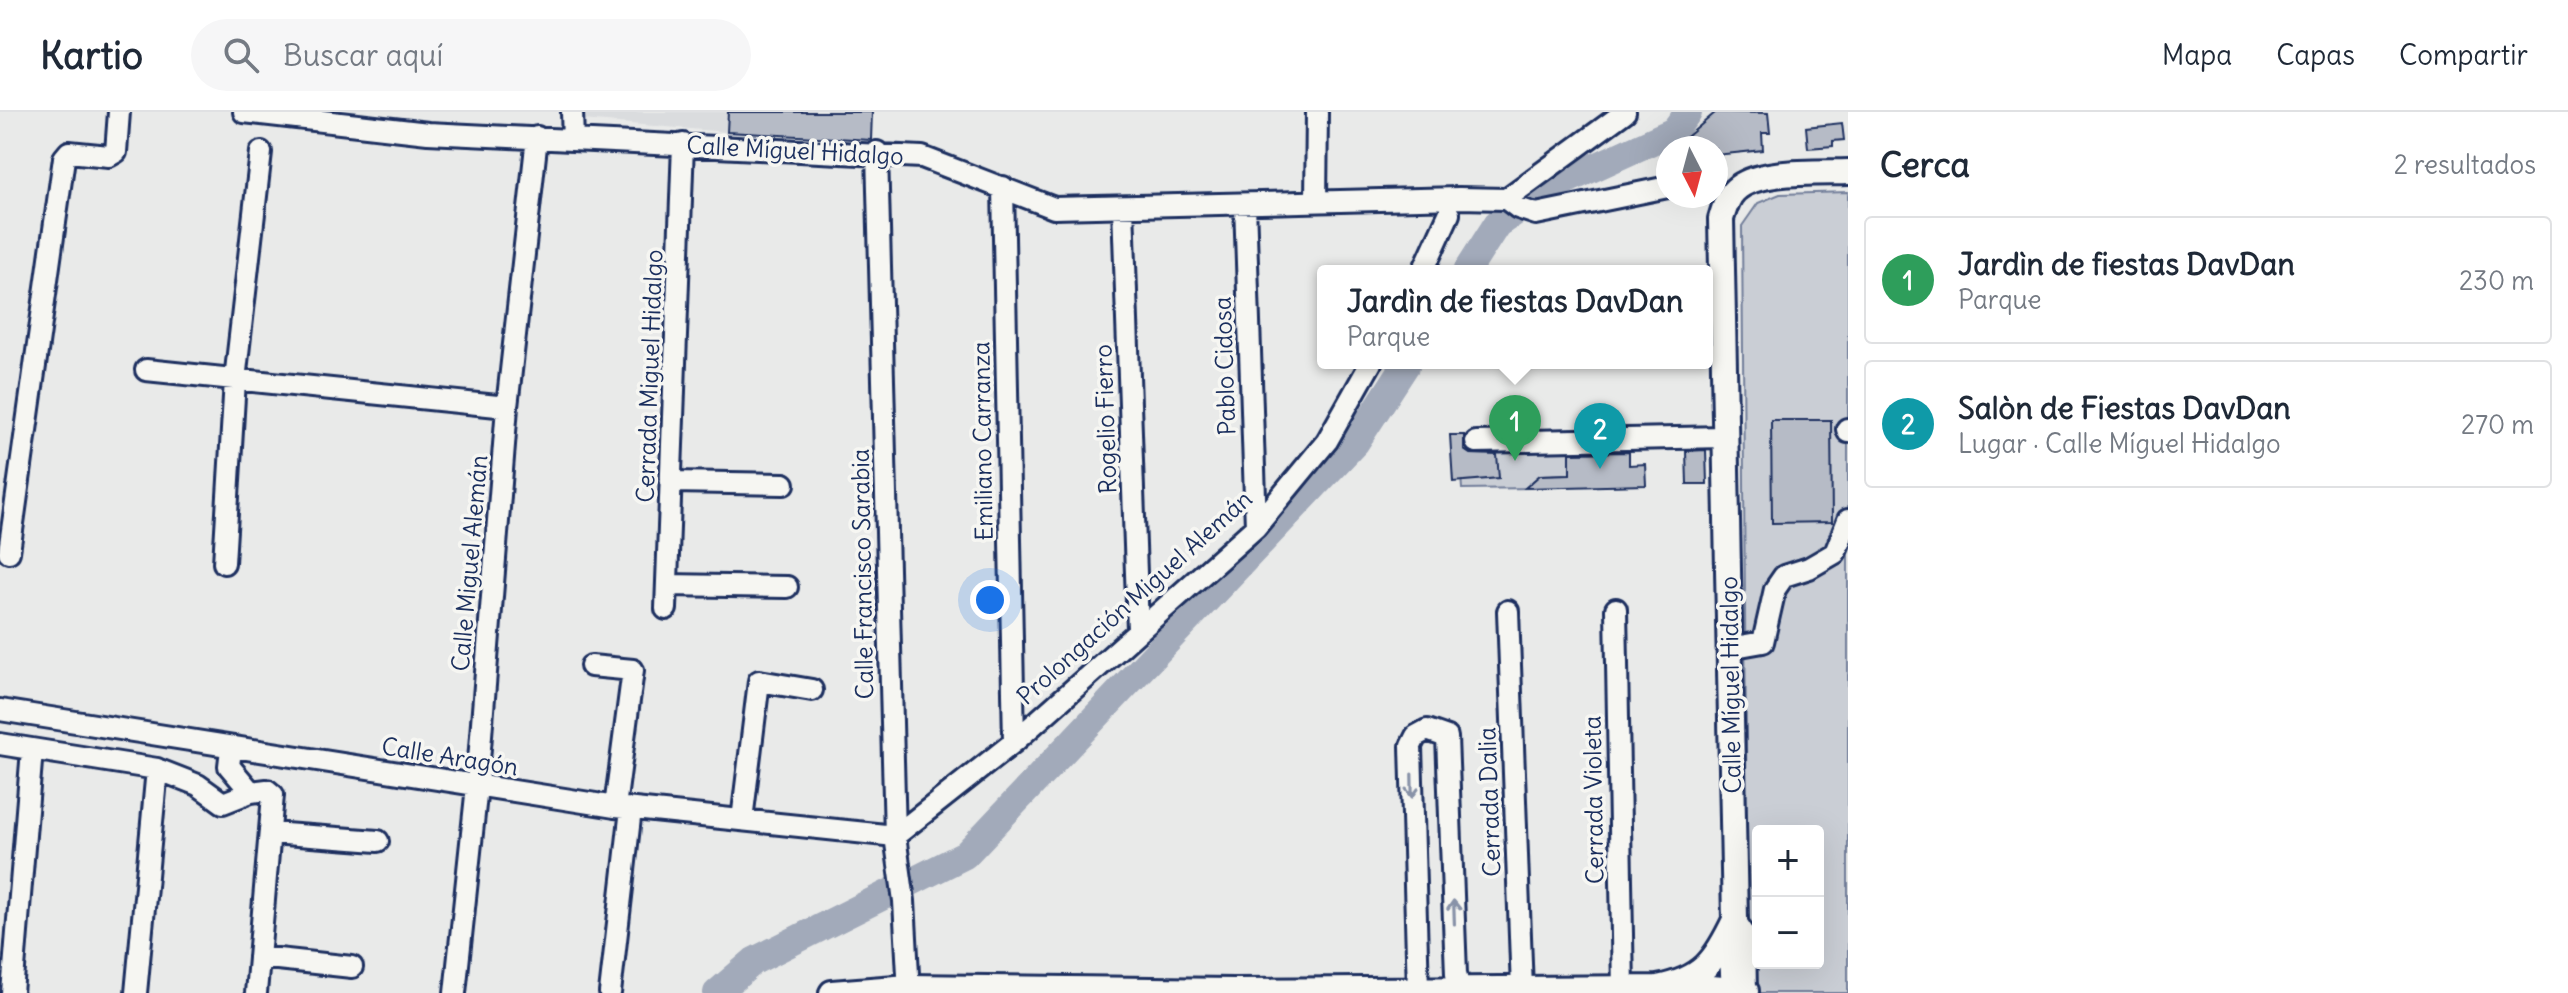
<!DOCTYPE html>
<html lang="es">
<meta charset="utf-8">
<style>
:root{--surface:#fff;--page:#f6f6f7;--text:#1f2937;--muted:#747a83;--line:#e0e1e3;--accent:#1b2f5e}
body{margin:0;font-family:Delius,sans-serif;background:var(--page);color:var(--text)}
.controls{position:absolute;right:24px;bottom:24px;display:grid;overflow:hidden;border-radius:8px;box-shadow:0 8px 32px #0002}
.controls button{width:72px;height:72px;display:grid;place-items:center;padding:0;border:0;border-bottom:2px solid var(--line);background:var(--surface);color:var(--text);font:40px sans-serif}
.compass{position:absolute;left:1656px;top:24px;width:72px;height:72px;border-radius:50%;background:var(--surface);box-shadow:0 8px 32px #0002;rotate:174deg}
.you{position:absolute;left:990px;top:488px;width:28px;height:28px;margin:-20px;border:6px solid #fff;border-radius:50%;background:#1a73e8;box-shadow:0 0 0 12px #1a73e833}
.badge{display:grid;place-items:center;width:52px;height:52px;border-radius:50%;background:var(--accent);color:#fff;font-size:26px;font-weight:700}
.pin{position:absolute;translate:-50% -66px;filter:drop-shadow(0 2px 4px #0008)}
.pin::after{content:'';position:absolute;top:42px;width:28px;height:24px;background:inherit;clip-path:polygon(0 0,100% 0,50% 100%)}
.popup{position:absolute;left:1317px;top:153px;width:396px;height:104px;box-sizing:border-box;display:grid;place-content:center;border-radius:8px;background:var(--surface);filter:drop-shadow(0 2px 6px #0005);font-size:26px;white-space:nowrap;color:var(--muted)}
.popup b{font-size:30px;color:var(--text)}
.popup::after{content:'';position:absolute;left:50%;top:100%;margin-left:-16px;border:16px solid transparent;border-top-color:var(--surface)}
.list{margin:0;padding:0;list-style:none}
h2{display:flex;justify-content:space-between;align-items:center;height:104px;margin:0;padding:0 32px;font-size:34px}
h2 small{font-size:26px;font-weight:400;color:var(--muted)}
.list li{display:grid;grid-template-columns:52px 1fr auto;gap:24px;align-items:center;box-sizing:border-box;height:128px;margin:0 16px 16px;padding:0 16px;border:2px solid var(--line);border-radius:8px}
.list b{display:block;font-size:30px;white-space:nowrap}
.list p{margin:0;font-size:26px;white-space:nowrap;color:var(--muted)}
.list em{font-size:26px;font-style:normal;color:var(--muted)}
.icon{flex:none;width:44px;height:44px;fill:none;stroke:currentColor;stroke-width:2;stroke-linecap:round;stroke-linejoin:round}
.map{position:relative;flex:none;width:1848px;height:881px;overflow:hidden}
header{display:flex;align-items:center;gap:48px;box-sizing:border-box;height:112px;padding:0 40px;background:var(--surface);border-bottom:2px solid var(--line)}
header strong{font-size:38px}
nav{display:flex;gap:44px;margin-inline-start:auto;font-size:28px}
.search{width:560px;height:72px;background:var(--page);display:flex;align-items:center;gap:20px;box-sizing:border-box;padding:0 28px;border-radius:44px;color:var(--muted);font-size:30px}
main{display:flex}
aside{flex:1;background:var(--surface)}
.map>svg:first-child{display:block}
.built{fill:#dadcde}
.green{fill:#caced5;stroke:#727e9a;stroke-width:2;fill-rule:evenodd}
.lines{fill:none;stroke-linecap:round;stroke-linejoin:round}
.river{stroke:#a2aaba;stroke-width:28}
.building{fill:#b6bbc6;stroke:#1b2f5e;stroke-width:2}
.minor-casing{stroke:#1b2f5e;stroke-width:26}
.major-casing{stroke:#1b2f5e;stroke-width:30}
.minor{stroke:#f6f6f2;stroke-width:20}
.major{stroke:#f6f6f2;stroke-width:24}
.oneway{stroke:#8892a8}
.labels{text-anchor:middle;dominant-baseline:central;stroke-width:7;stroke-linejoin:round;paint-order:stroke}
.street-label{font-size:24px;fill:#1b2f5e;stroke:#f6f6f2}
</style>
<header>
<strong>Kartio</strong>
<div class="search"><svg class="icon" aria-label="search" viewBox="0 0 24 24"><circle cx="10" cy="10" r="6"/><path d="M15 15l6 6"/></svg>Buscar aquí</div>
<nav><a>Mapa</a><a>Capas</a><a>Compartir</a></nav>
</header>
<main>
<div class="map">
<svg width="1848" height="881" viewBox="0 0 1848 881">
<rect width="100%" height="100%" fill="#e9eae9"/>
<filter id="ink" filterUnits="userSpaceOnUse"><feTurbulence type="fractalNoise" baseFrequency=".0125" numOctaves="2"/><feDisplacementMap in="SourceGraphic" scale="16" xChannelSelector="R" yChannelSelector="G"/><feConvolveMatrix kernelMatrix="1 2 1 2 8 2 1 2 1" color-interpolation-filters="sRGB"/></filter>
<g filter="url(#ink)">
<!-- built -->
<path class="built" d="M 583,0 L 728,0 L 727,20 L 582,8 Z"/>
<!-- green -->
<path class="green" d="M 1848,80 L 1848,881 L 1748,881 L 1742,114 L 1758,91 L 1780,82 ZM 1758,719 L 1818,719 L 1818,851 L 1758,851 Z
M 1570,333 L 1571,362 L 1540,363 L 1533,369 L 1533,376 L 1462,377 L 1459,336 Z"/>
<g class="lines">
<!-- river -->
<path class="river" d="M 1467,159 L 1497,112 L 1556,73 L 1674,19 L 1688,0
M 717,881 L 754,849 L 965,743 L 1355,331 L 1407,251"/>
</g>
<!-- building -->
<path class="building" d="M 728,0 L 872,0 L 871,28 L 727,20 Z
M 1716,0 L 1768,1 L 1770,21 L 1762,21 L 1763,38 L 1716,43 L 1716,36 L 1674,36 Z
M 1842,11 L 1844,28 L 1833,29 L 1833,34 L 1808,36 L 1806,15 Z
M 1771,308 L 1831,308 L 1832,410 L 1772,411 Z
M 1450,323 L 1464,323 L 1464,338 L 1470,342 L 1497,343 L 1499,366 L 1453,370 Z
M 1706,338 L 1707,372 L 1687,372 L 1686,339 Z
M 1629,340 L 1629,353 L 1645,352 L 1646,373 L 1525,376 L 1540,363 L 1570,362 L 1570,341 Z"/>
<g class="lines">
<!-- minor casing -->
<g class="minor-casing">
<path id="minor" d="M 244,0 L 428,21 L 922,45 L 1054,96 L 1459,86 L 1506,87 L 1518,96 L 1536,102 L 1668,75
M 572,0 L 573,28
M 877,40 L 895,724 L 904,789 L 909,881
M 1003,75 L 1014,630
M 1506,87 L 1625,0
M 1316,89 L 1317,0
M 1245,92 L 1256,415
M 1123,95 L 1138,518
M 1423,159 L 1449,102
M 146,258 L 507,295
M 1847,317 L 1848,320
M 1476,330 L 1725,325
M 672,370 L 784,372
M 9,440 L 64,46 L 69,40 L 109,44 L 116,40 L 119,0
M 224,451 L 235,268 L 261,40
M 667,473 L 787,475
M 666,497 L 683,32
M 1616,497 L 1623,877
M 1508,499 L 1522,878
M 1729,536 L 1763,530 L 1775,477 L 1784,464 L 1809,456 L 1835,441 L 1848,408
M 591,554 L 633,558 L 615,695
M 0,598 L 615,695 L 895,724 L 1014,630 L 1256,415 L 1327,329 L 1371,251
M 0,632 L 157,657 L 198,673 L 223,691 L 251,680 L 267,678 L 273,683 L 256,881
M 231,637 L 229,654 L 251,680
M 742,708 L 759,569 L 812,578
M 271,721 L 378,729
M 1735,808 L 1745,823 L 1746,881
M 1729,822 L 1732,881
M 259,845 L 352,855
M 1418,878 L 1411,634 L 1416,624 L 1427,618 L 1447,625 L 1456,862 L 1460,878
M 12,881 L 32,638
M 136,881 L 157,657
M 455,881 L 477,674 L 507,295 L 537,25
M 610,881 L 631,697"/>
</g>
<!-- major casing -->
<g class="major-casing">
<path id="major" d="M 1676,873 L 1746,879
M 832,881 L 909,875 L 1233,879 L 1657,876 C 1703,868 1716,848 1735,808 L 1721,107 C 1724,97 1727,85 1735,78 C 1757,57 1819,61 1848,60"/>
</g>
<!-- minor -->
<use href="#minor" class="minor"/>
<!-- major -->
<use href="#major" class="major"/>
</g>
<!-- one-way arrows -->
<defs><path id="oneway-shaft" d="M-6 0H5M1.5-3L5.5 0L1.5 3" fill="none" stroke-width="1.6" stroke-linecap="round" stroke-linejoin="round" transform="scale(2)"/></defs>
<g class="oneway">
<use href="#oneway-shaft" transform="translate(1412 674) rotate(89)"/>
<use href="#oneway-shaft" transform="translate(1454 800) rotate(-92)"/>
</g>
</g>
<g class="labels">
<!-- street labels -->
<g class="street-label">
<text transform="translate(795 38) rotate(3)">Calle Míguel Hidalgo</text>
<text transform="translate(1224 254) rotate(-92)">Pablo Cidosa</text>
<text transform="translate(649 264) rotate(-88)">Cerrada Miguel Hidalgo</text>
<text transform="translate(1105 307) rotate(-92)">Rogelio Fierro</text>
<text transform="translate(982 329) rotate(-91)">Emiliano Carranza</text>
<text transform="translate(469 451) rotate(-85)">Calle Miguel Alemán</text>
<text transform="translate(862 462) rotate(-91)">Calle Francisco Sarabia</text>
<text transform="translate(1134 485) rotate(-42)">Prolongación Miguel Alemán</text>
<text transform="translate(1730 573) rotate(-91)">Calle Míguel Hidalgo</text>
<text transform="translate(450 644) rotate(9)">Calle Aragón</text>
<text transform="translate(1593 688) rotate(-91)">Cerrada Violeta</text>
<text transform="translate(1489 690) rotate(-92)">Cerrada Dalia</text>
</g>
</g>
</svg>
<div class="controls">
<button>+</button>
<button>−</button>
</div>
<svg class="compass" viewBox="-18 -18 36 36"><path d="M0-13l5 13h-10z" fill="#e53935"/><path d="M0 13l5-13h-10z" fill="#747a83"/></svg>
<div class="you"></div>
<div class="pin badge" style="left:1515px;top:349px;background:#2e9e5b">1</div>
<div class="popup"><b>Jardìn de fiestas DavDan</b>Parque</div>
<div class="pin badge" style="left:1600px;top:357px;background:#0f9aa8">2</div>
</div>
<aside>
<h2>Cerca<small>2 resultados</small></h2>
<ul class="list">
<li><span class="badge" style="background:#2e9e5b">1</span><div><b>Jardìn de fiestas DavDan</b><p>Parque</p></div><em>230 m</em></li>
<li><span class="badge" style="background:#0f9aa8">2</span><div><b>Salòn de Fiestas DavDan</b><p>Lugar · Calle Míguel Hidalgo</p></div><em>270 m</em></li>
</ul>
</aside>
</main>
